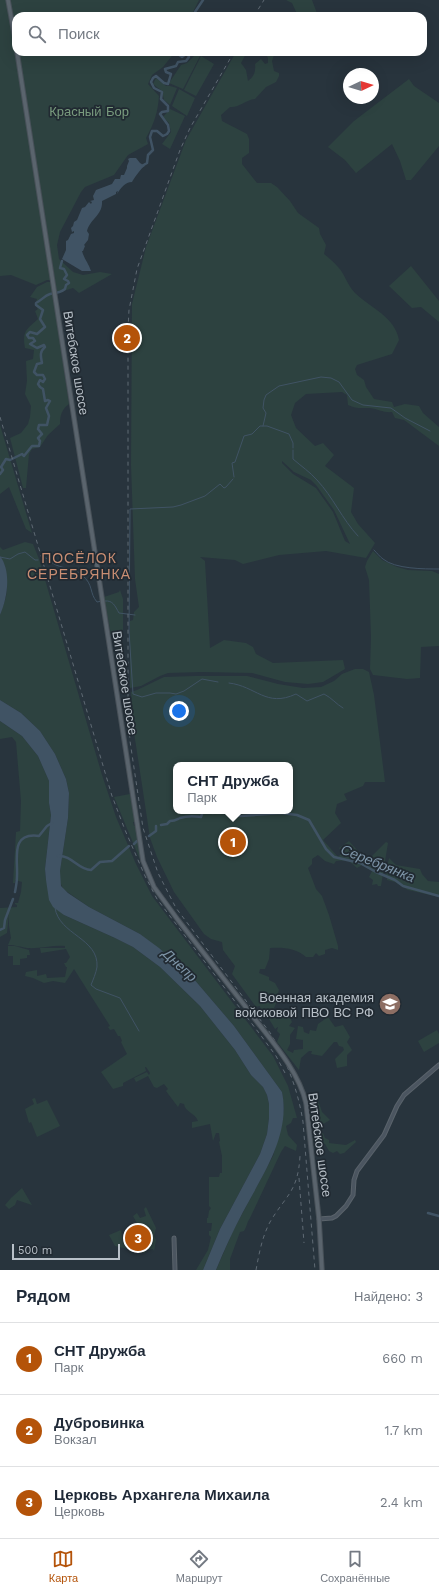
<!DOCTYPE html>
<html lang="ru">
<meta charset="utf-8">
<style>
:root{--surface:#fff;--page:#f6f6f7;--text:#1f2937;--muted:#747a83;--line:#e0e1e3;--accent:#b45309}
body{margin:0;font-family:"Work Sans",sans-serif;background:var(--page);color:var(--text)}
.compass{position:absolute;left:343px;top:68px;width:36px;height:36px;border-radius:50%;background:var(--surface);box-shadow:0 4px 16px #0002;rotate:86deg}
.scale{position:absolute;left:12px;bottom:10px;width:108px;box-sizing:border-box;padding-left:4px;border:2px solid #b8c0c8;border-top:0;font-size:11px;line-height:14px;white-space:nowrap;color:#b8c0c8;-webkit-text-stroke:3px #212a32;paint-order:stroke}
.you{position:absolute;left:179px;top:711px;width:14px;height:14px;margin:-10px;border:3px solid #fff;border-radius:50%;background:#1a73e8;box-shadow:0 0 0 6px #1a73e833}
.badge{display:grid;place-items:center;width:26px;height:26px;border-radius:50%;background:var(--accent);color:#fff;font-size:13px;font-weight:700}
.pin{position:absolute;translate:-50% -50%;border:2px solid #fff;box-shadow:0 1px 4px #0006}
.popup{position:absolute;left:173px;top:762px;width:120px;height:52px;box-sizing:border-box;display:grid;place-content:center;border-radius:8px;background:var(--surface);filter:drop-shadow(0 1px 3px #0005);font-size:13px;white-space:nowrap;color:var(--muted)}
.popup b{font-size:15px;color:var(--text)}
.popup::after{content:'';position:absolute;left:50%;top:100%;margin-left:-8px;border:8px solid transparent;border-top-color:var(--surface)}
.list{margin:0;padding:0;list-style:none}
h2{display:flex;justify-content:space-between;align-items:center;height:52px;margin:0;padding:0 16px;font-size:17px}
h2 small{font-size:13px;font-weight:400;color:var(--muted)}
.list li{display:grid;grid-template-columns:26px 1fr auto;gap:12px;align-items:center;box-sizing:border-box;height:72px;padding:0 16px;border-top:1px solid var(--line)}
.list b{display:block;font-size:15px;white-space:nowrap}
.list p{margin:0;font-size:13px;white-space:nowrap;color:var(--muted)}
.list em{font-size:13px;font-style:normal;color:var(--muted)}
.icon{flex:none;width:22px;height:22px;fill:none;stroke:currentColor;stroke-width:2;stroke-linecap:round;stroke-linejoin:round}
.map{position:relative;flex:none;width:439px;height:1270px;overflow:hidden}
.search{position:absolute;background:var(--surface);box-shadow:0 4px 16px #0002;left:12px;right:12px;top:12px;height:44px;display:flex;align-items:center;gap:10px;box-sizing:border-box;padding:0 14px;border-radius:12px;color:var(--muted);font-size:15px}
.sheet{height:268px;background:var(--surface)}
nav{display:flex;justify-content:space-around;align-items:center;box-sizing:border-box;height:56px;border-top:1px solid var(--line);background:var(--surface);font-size:11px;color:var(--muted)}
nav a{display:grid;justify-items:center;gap:2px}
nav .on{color:var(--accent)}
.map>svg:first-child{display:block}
.green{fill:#2d4240;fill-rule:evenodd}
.water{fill:#405364}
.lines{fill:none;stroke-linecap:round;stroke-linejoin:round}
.stream{stroke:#405364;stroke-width:1}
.river{stroke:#405364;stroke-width:2.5}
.secondary-casing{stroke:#5a636b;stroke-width:5}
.primary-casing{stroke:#485159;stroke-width:5.5}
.secondary{stroke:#4b5560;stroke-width:3}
.primary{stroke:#5a646d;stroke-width:3.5}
.rail{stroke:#5f6a74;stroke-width:1;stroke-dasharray:4 4;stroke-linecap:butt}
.primary-bridge-casing{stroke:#485159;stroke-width:5.5;stroke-linecap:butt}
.primary-bridge{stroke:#5a646d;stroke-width:3.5}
.labels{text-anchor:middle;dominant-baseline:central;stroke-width:3.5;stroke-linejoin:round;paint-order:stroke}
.park-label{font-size:13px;fill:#799b7e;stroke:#212a32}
.street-label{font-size:13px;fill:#b8c0c8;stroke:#212a32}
.poi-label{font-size:13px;fill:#b8c0c8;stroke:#212a32;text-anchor:end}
.neighbourhood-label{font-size:14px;letter-spacing:1px;fill:#c98e73;stroke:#212a32}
.water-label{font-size:14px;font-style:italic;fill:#7d94a7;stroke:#212a32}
</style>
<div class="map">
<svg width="439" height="1270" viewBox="0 0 439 1270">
<rect width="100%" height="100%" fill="#28343d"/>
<!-- green -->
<path class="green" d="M 0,0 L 7,0 L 52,280 L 47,280 L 36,285 L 11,275 L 0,276 Z
M 10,0 L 199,0 L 191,16 L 16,16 L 16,36 Z
M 286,0 L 312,0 L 318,16 L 298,16 L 292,3 Z
M 19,52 L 175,52 L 163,67 L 152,75 L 148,84 L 159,96 C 158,112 154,124 146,138 L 148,144 L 128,155 L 114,175 L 85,187 L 81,192 L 60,232 L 57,245 L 59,259 L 73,272 L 83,275 L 100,272 L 112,274 L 79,293 L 73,288 L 57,293 Z
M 236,52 L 247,52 L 241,63 L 246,70 L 248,81 C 254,77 256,71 255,64 L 261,59 L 265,64 L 268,63 L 268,58 L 265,52 L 275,52 L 272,61 L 274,71 L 279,73 L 279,76 L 276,82 L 266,87 L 255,99 C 245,100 239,108 230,107 L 221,115 L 222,121 L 247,134 L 249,139 L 249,153 L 242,158 L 242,164 L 257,183 L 271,183 L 277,187 L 290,201 L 298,213 L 319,228 L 320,234 L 326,245 L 324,254 C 329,258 334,262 338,267 C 345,274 347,285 355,293 C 371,308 395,317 399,340 L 392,354 L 357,365 L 355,369 L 357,375 L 364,380 L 366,387 L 374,399 L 392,402 L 394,407 L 405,404 L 419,406 L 423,413 L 439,427 L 439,446 L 404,420 L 395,418 L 392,412 C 384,413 378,409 370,408 C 361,408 356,409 348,405 L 347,395 L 342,392 L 306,394 L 295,403 L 291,415 L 296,428 L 315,446 L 323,443 L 334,455 L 325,466 L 354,488 L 351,512 L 358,524 L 375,543 L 366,558 L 326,551 L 279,555 L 243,564 L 235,560 L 200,557 L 205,561 L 210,648 L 224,640 L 246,643 L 253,647 L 256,654 L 273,663 L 343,660 L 345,669 L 323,682 L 308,684 L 285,682 L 252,673 L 202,672 L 168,673 L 160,676 L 141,686 L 130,688 L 130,621 L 133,620 L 134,612 L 139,607 L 135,579 L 131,465 L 132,304 L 146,247 L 186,140 ZM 282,461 L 294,472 L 311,480 L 316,485 L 334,510 L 350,544 L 345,541 L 333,512 L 316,488 L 293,474 L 282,463 Z
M 197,53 L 200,56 L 183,89 L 169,83 L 181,65 L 187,63 Z
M 201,56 L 214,64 L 196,96 L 184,90 Z
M 156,78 L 166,86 L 170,86 L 177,88 L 170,105 L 164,100 L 162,91 L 153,84 Z
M 409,79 L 414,86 L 439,103 L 439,146 L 411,180 L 406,180 L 400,161 L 392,144 L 356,173 L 345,160 L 328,147 L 354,121 Z
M 179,89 L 195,98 L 187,116 L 172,106 Z
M 170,109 L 185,116 L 170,149 L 162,144 L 171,132 L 169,123 L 163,117 Z
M 411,266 L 439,301 L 439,322 L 421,307 L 412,308 L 389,286 Z
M 47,282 L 51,282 L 69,404 C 62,409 60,415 60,424 L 48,435 L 40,447 L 32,449 L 29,454 L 26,488 L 23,488 L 10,438 L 21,433 L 28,424 L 30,417 L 31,406 L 25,394 L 27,381 L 26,361 L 33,359 L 34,350 L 25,348 C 22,331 26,330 38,319 L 35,311 L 38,309 L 35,305 L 37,299 L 30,297 L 37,287 Z
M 0,425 L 32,533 L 26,529 L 9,487 L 0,494 Z
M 25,542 L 33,544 L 39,559 L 102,775 L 116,817 L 136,864 L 152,896 L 273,1056 L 288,1086 L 297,1118 L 293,1118 L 291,1123 L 286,1126 L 288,1135 L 297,1145 L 296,1151 L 285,1146 L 281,1152 L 250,1218 C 247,1222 247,1226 244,1231 L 240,1232 L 230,1259 L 230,1270 L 216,1270 L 233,1231 L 273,1156 L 281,1127 L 284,1108 L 282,1092 L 234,1026 L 193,978 L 175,961 L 140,934 L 89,907 L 63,889 L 59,879 L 60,871 L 68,818 L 69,793 L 66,779 L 55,754 L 40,731 L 21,713 L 0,700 L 0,615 L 6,597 L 7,586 L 5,566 L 0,556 L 0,547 L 3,550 Z
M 373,551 L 382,560 L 397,567 L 408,570 L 432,571 L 439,574 L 439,646 L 421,647 L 420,678 L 407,679 L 373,675 L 370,669 L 371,637 L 369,580 L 365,567 L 367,561 Z
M 120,590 L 123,599 L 123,630 L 118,635 L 113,636 L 111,635 L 104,597 L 119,592 Z
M 355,669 L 363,669 L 369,672 L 374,695 L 385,782 L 365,782 L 363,786 L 344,794 L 347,800 L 337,804 L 335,813 L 341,823 L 323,840 L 338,857 L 343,852 L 339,848 L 349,841 L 367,861 L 386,842 L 388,843 L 381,886 L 378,886 L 377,884 L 372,885 L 373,880 L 369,877 L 372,871 L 362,865 L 357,868 L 348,860 L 336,861 L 334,864 L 325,861 L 318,855 L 312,859 L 312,864 L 308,868 L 316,889 L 322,896 L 329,915 L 338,946 L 338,950 L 332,948 L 325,950 L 325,954 L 319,956 L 316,953 L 313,957 L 306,957 C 296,948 283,947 270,948 L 269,959 L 265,969 L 260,969 L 259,973 L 269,977 L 269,980 L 275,983 L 279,990 C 277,996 277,1003 274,1008 L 279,1019 L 286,1014 L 289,1015 L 292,1022 L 289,1026 L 295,1028 L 290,1035 L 290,1044 L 287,1050 L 293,1053 L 294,1050 L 303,1049 L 303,1040 L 296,1039 L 298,1026 L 303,1027 L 304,1032 L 309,1034 L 310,1030 L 316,1031 L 318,1024 L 328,1017 L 335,1027 L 343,1025 L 350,1037 L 347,1042 L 352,1050 L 347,1055 L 347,1066 L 337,1068 L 335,1059 L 344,1050 L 343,1047 L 339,1046 L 337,1042 L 334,1042 L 322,1056 L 311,1054 L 312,1051 L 309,1051 L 301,1058 L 299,1070 L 277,1042 L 280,1034 L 277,1031 L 278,1027 L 275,1029 L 269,1019 L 270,1014 L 261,1014 L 260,1006 L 256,1007 L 232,974 L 235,966 L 223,950 L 222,942 L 211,939 L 204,934 L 174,892 L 157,857 L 150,838 L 144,798 L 133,726 L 131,692 L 137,690 L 164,677 L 195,676 L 247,676 L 278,684 L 303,688 L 321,687 L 334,681 L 342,674 ZM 176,765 L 290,765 L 290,811 L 176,811 Z
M 0,721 L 22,736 L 38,756 L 49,781 L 49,803 L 51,815 L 45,869 L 46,880 L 64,915 L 115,938 L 133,947 L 160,967 L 200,1006 L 235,1050 L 251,1075 L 263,1087 L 267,1095 L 269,1104 L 269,1118 L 267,1134 L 260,1154 L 220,1229 L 203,1270 L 196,1270 L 208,1250 L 211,1237 L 209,1235 L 209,1231 L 211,1231 L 212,1223 L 207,1223 L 207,1218 L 208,1218 L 209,1211 L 211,1208 L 209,1206 L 209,1177 L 219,1177 L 220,1173 L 222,1173 L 222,1156 L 219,1142 L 220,1141 L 219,1133 L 216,1133 L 213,1141 L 210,1124 L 192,1128 L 192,1122 L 198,1121 C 195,1113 185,1112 184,1104 L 180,1103 L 178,1107 L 166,1091 L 168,1089 L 164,1084 L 157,1088 L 154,1087 L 148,1076 L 136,1082 L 134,1078 L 147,1072 L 149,1075 L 150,1073 L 146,1067 L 145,1067 L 146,1071 L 123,1083 L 123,1086 L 113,1089 L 101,1072 L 127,1054 L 121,1042 L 122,1041 L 120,1036 L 118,1036 L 114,1029 L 110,1030 L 108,1027 L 110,1026 L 74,969 L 65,983 L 53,981 L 44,983 L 33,978 L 25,976 L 26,972 L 37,970 L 37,976 L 46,974 L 47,978 L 65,977 L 67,967 L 66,967 L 64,963 L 66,963 L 70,957 L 66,949 L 41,953 L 40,948 L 65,948 L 65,946 C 53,945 39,949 27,948 C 20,947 16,945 8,945 L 11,938 L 9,926 L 9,914 L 7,933 L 0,937 L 0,908 L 17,907 L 17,905 L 15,904 L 15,903 L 18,903 L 21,892 L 22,882 L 15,880 L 15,883 L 13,883 L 16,832 L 20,831 L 21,801 L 16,742 L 12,737 L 0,739 Z
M 130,794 L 135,822 L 133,822 L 134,826 L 136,826 L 143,867 L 114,797 Z
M 389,858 L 396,865 L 420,869 L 422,874 L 428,881 L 439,882 L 439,897 L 408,890 L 395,882 L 387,880 L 387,878 L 385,877 Z
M 8,946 L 15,946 L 29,950 L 30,955 L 27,955 L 27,958 L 20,959 L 20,965 L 13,965 L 13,956 L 8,956 Z
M 437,1030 L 439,1034 L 439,1043 L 424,1052 L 418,1041 Z
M 35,1098 L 37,1104 L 47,1100 L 60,1126 L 37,1137 L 31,1122 L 29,1123 L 25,1109 L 34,1104 L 32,1099 Z
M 318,1100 L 322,1112 L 330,1120 L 320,1126 L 316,1122 L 313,1123 L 313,1126 L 310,1112 L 315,1110 L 313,1102 Z
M 314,1133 L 323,1133 L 325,1138 L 329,1140 L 329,1143 L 346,1145 L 355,1140 L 356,1142 L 344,1153 L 340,1154 L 337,1151 L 333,1153 L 329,1151 L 325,1144 L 311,1141 Z
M 22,1188 L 32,1205 L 17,1200 L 15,1205 L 9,1209 L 5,1205 L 11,1198 Z
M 146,1207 L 156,1228 L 154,1236 L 156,1240 L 154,1251 L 153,1249 L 146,1250 L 145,1253 L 115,1246 L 109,1235 L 121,1230 L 123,1241 L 144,1248 L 148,1235 L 138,1225 L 133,1216 L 137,1213 L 140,1218 L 146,1216 L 144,1209 Z"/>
<!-- water -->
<path class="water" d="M 130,158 L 136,158 L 140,163 L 145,166 C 142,167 134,178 132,182 C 125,182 121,188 117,194 L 118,191 L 116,192 L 116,194 L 102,201 C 103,215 90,219 87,231 L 89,234 L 88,240 L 84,245 L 85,246 L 83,251 L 82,251 C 84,259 89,264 91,271 L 82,271 L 62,259 L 66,250 L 66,241 L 68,240 L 71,234 L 74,233 L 74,231 L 72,232 L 71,228 L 73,226 L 74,222 L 77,220 L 82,208 L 85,207 L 89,202 L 91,204 L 92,202 L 90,201 L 94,200 L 93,196 L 96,190 L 112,184 L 115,179 L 120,179 L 121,175 L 124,175 L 127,168 L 127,166 L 129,161 L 128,159 Z
M 0,556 C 12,572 7,599 0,615 Z
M 0,700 L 21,713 L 40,731 L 55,754 L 66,779 L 69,793 L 68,818 L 60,871 L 61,886 L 68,893 L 89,907 L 140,934 L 159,948 L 193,978 L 234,1026 L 282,1092 C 291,1135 262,1176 243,1212 C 233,1231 224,1250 216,1270 L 203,1270 L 220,1229 L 260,1154 L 267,1134 L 269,1118 L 269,1104 L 267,1095 L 263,1087 L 251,1075 L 235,1050 L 200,1006 L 160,967 L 133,947 L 115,938 L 64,915 L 53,907 L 49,900 L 46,880 L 45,869 L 51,815 L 49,803 L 49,781 L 38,756 L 22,736 L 0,721 Z"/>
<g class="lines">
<!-- stream -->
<path class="stream" d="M 263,426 L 266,413 L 263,408 L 264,400 L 266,395 L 279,386 L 321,377 L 331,378 L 339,382 L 352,400 L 363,405 L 391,408 L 405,418 L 430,431
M 293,450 L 293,459 C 301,466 310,472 317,480 C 333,497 342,519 358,536
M 234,477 L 232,463 L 235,462 L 244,436 L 252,434 L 260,426 L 267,426 L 289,434 L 293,443 L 293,448
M 374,550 C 377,553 380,557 383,559 C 395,569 424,569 439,569
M 0,557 L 10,559 L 18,554 L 25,552 L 35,560 L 38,560
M 44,558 L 46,558 C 49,560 53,564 56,565 C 65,569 75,568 82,575 C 94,585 89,593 97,602 L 102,601
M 105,601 C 113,600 115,606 119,613 L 135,615
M 218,682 L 202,679 L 184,691 L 176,694 L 170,693 L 156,693 L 142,697 L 133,694 L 129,631 L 130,509 L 173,507 L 181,505 L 205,496 L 220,484 L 224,488 L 226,487 L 233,479
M 229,683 C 256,686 266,708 296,694 L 307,701 L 324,694 C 332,698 336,704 343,708
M 55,908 C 59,935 99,938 97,967 C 96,973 93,980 91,985 L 96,989 L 120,998 L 139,1031"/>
<!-- river -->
<path class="river" d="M 196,16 L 195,12 L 203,0
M 142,166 L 147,163 L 148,155 L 153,150 L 150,137 L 152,131 L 157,131 L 163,136 L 167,134 L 169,131 L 168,125 L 160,114 L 162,112 L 168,111 L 168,106 L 161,99 L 162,92 L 154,88 L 151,82 L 153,78 L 156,76 L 164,83 L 168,84 L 171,74 L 166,72 L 165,69 L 176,66 L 178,62 L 186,61 L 189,57 L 187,53 L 182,57 L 178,54 L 180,52
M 0,474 L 3,470 L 1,467 L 6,459 L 10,460 L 22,454 L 24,456 L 32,446 L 39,446 L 40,441 L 38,438 L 42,434 L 38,429 L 39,425 L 47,425 L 49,416 L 46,408 L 50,401 L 48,400 L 45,401 L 43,389 L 40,387 L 38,384 L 40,380 L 43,382 L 45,379 L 43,375 L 37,375 L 34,372 L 37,364 L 42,363 C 41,357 39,352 45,347 L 44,345 L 37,348 L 30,344 L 35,341 L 33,338 L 29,338 L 27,335 L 30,332 L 37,334 L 45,327 L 40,319 L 43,310 L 36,305 L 36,303 C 42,300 44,296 50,294 C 56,293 60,293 65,289 L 66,285 L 69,283 L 68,281 L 64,279 L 67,275 L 64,269 L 60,268 L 62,261
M 208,811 L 212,813 L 223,812 L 241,816 L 281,813 L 297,815 L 309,820 L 326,849 L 334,857 L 360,863 L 376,872 L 395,880 L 403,886 L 439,896
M 161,825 L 167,824 L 170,821 C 175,821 176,820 180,818 C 186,816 195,816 201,817 L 203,811
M 149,836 L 156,831 L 156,826
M 134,844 L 137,841
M 58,856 C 72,855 78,870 91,870 L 100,862 L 112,861 L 129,846
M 15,892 C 16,887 17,882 17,876 C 18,859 10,832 39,836 L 47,826 L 52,823
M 0,930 L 4,928 L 5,920 L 13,899
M 428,1213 L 439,1216"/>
<!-- secondary casing -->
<g class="secondary-casing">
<path id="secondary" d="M 319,1219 L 332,1218 L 336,1216 L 346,1206 L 353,1195 L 354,1180 L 357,1171 L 384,1135 L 397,1106 L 404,1095 L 439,1065
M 174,1238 L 175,1270"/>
</g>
<!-- primary casing -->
<g class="primary-casing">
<path id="primary" d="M 8,0 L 16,44
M 17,52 L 143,861 L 154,887 L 178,920 L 245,1006
M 306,1103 L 319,1219 L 322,1270"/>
</g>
<!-- secondary -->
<use href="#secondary" class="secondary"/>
<!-- primary -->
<use href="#primary" class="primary"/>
<!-- rail -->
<path class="rail" d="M 254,16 L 264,0
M 234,52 L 190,128 L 180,150 L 137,269 L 129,310 L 128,329 L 128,710 L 130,741 L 143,828 L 158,873 L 176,908 L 271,1034 C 287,1062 298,1090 303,1122 L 315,1270
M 0,417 L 112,796 L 125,830 L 145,876 L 157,899 L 262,1037 L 276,1056 L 285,1073
M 299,1178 L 304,1243
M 256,1270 C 259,1254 262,1237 270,1222 C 286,1195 298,1192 300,1156"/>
<!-- primary-bridge casing -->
<g class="primary-bridge-casing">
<path id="primary-bridge" d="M 245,1006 C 266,1035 298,1068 306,1103"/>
</g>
<!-- primary-bridge -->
<use href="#primary-bridge" class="primary-bridge"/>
</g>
<!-- icons -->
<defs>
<g id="university-disc" transform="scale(1.15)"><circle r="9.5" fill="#8d6e63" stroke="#212a32"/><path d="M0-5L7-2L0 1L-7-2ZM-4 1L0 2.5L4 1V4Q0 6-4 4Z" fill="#fff"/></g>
</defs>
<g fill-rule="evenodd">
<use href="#university-disc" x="390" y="1004"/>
</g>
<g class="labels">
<!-- park labels -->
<g class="park-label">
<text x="89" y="111">Красный Бор</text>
</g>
<!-- street labels -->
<g class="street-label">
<text transform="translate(76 363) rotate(81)">Витебское шоссе</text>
<text transform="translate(125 683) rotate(81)">Витебское шоссе</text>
<text transform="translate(320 1145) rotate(82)">Витебское шоссе</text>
</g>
<!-- poi labels -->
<g class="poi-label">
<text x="374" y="997">Военная академия<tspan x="374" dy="15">войсковой ПВО ВС РФ</tspan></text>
</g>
<!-- neighbourhood labels -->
<g class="neighbourhood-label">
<text x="79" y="558">ПОСЁЛОК<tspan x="79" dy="16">СЕРЕБРЯНКА</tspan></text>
</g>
<!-- water labels -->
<g class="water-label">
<text transform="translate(378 863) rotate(22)">Серебрянка</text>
<text transform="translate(180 965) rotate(43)">Днепр</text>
</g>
</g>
</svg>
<svg class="compass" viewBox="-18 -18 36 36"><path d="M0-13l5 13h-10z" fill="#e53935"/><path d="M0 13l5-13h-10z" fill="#747a83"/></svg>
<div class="scale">500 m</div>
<div class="you"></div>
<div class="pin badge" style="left:233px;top:842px">1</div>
<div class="popup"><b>СНТ Дружба</b>Парк</div>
<div class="pin badge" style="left:127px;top:338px">2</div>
<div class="pin badge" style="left:138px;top:1238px">3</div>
<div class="search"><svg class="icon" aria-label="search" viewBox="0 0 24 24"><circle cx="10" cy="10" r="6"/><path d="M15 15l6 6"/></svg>Поиск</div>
</div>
<section class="sheet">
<h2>Рядом<small>Найдено: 3</small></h2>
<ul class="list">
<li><span class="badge">1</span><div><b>СНТ Дружба</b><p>Парк</p></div><em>660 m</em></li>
<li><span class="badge">2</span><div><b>Дубровинка</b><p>Вокзал</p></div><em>1.7 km</em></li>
<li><span class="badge">3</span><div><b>Церковь Архангела Михаила</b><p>Церковь</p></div><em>2.4 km</em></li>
</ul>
</section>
<nav>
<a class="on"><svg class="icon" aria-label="map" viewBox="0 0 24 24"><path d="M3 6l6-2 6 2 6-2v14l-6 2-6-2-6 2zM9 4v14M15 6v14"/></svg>Карта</a>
<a><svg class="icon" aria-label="directions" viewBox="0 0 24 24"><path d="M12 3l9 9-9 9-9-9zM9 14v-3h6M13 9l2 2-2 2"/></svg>Маршрут</a>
<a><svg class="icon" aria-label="saved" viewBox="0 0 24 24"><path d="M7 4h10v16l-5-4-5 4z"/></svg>Сохранённые</a>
</nav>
